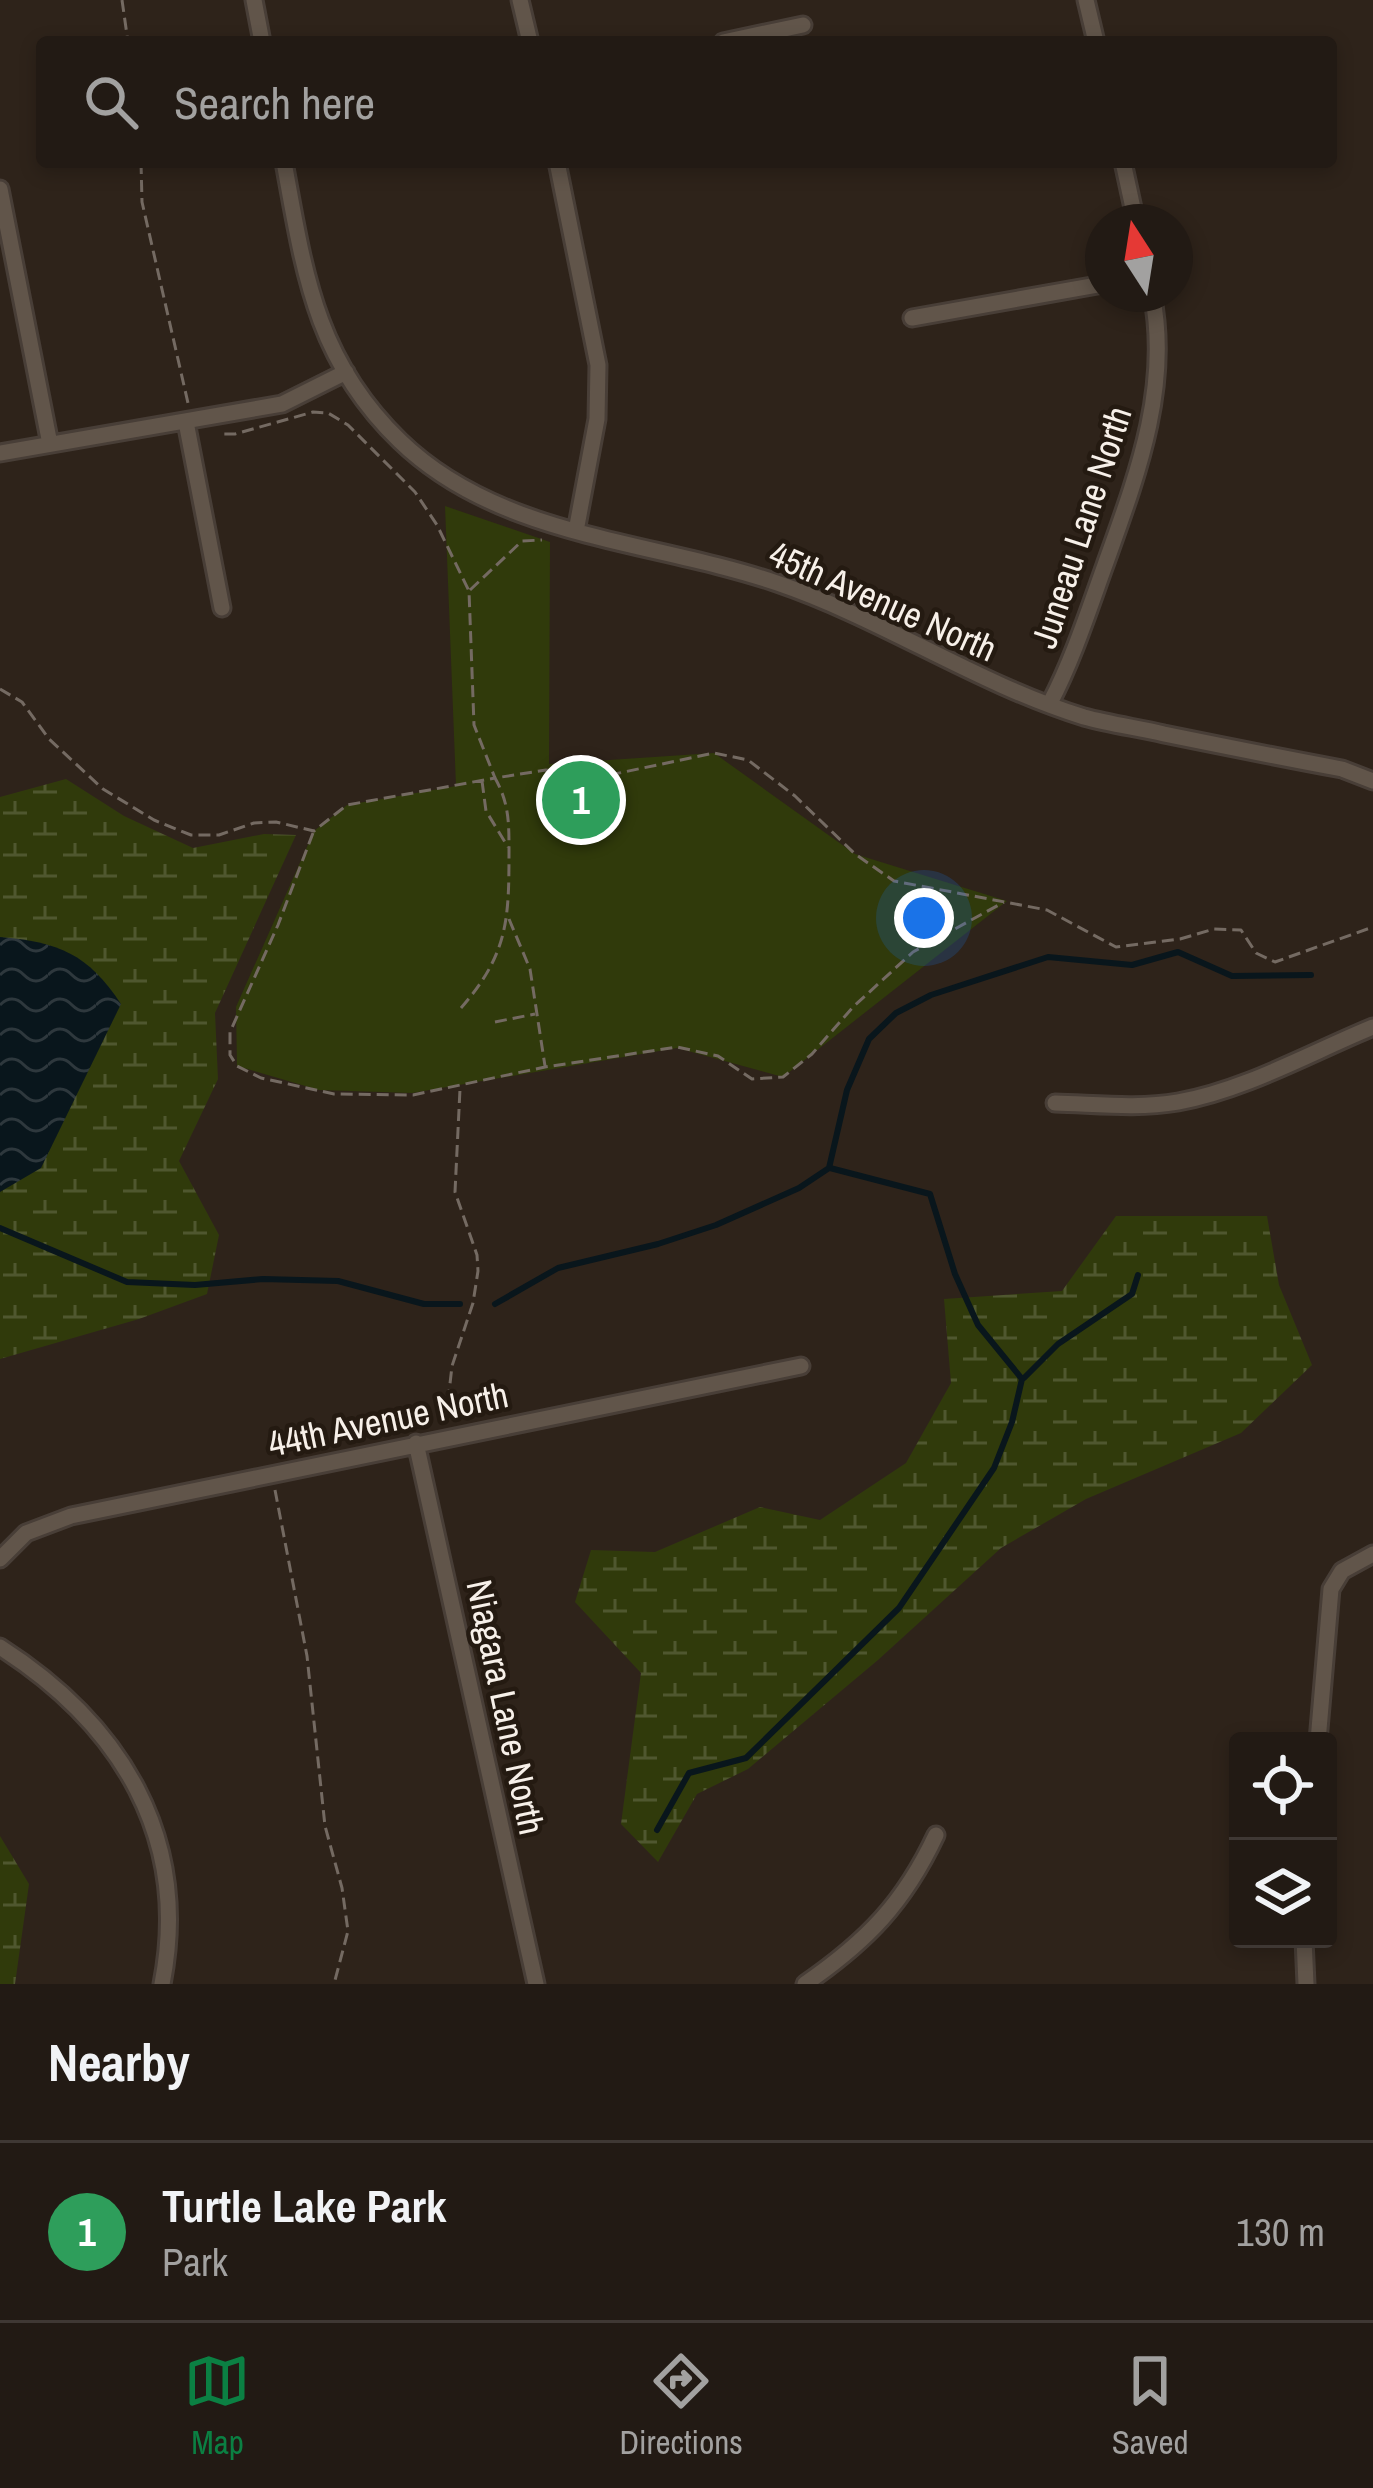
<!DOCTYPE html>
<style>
:root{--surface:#221a14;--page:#2e2722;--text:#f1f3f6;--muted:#a2a1a0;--line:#3f3834;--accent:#0b8043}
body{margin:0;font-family:"Archivo Narrow",sans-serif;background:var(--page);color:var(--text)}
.controls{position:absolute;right:36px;bottom:36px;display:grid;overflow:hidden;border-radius:12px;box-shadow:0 6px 18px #0003}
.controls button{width:108px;height:108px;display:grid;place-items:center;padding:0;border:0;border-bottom:3px solid var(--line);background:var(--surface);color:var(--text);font:60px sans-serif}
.compass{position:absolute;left:1085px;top:204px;width:108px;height:108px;border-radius:50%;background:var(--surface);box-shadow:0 6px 18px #0003;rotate:348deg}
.you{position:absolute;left:924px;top:918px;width:42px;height:42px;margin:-30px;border:9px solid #fff;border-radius:50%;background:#1a73e8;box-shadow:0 0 0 18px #1a73e833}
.badge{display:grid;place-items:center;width:78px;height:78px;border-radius:50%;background:var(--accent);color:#fff;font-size:39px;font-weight:700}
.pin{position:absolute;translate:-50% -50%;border:6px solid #fff;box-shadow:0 3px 12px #0006}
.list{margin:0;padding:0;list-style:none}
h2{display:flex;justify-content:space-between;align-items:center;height:156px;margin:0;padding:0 48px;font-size:51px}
h2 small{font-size:39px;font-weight:400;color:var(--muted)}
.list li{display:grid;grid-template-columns:78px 1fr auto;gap:36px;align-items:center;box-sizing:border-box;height:180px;padding:0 48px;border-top:3px solid var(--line)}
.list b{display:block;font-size:45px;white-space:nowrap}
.list p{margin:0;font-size:39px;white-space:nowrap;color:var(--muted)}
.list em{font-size:39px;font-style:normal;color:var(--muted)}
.icon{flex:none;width:66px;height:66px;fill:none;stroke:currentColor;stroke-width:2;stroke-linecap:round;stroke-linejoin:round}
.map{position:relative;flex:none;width:1373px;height:1984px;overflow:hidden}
.search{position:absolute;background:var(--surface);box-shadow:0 6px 18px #0003;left:36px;right:36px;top:36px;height:132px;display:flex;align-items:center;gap:30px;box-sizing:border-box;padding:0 42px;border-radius:12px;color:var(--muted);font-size:45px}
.sheet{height:336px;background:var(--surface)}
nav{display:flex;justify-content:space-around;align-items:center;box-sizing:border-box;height:168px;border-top:3px solid var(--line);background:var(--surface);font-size:33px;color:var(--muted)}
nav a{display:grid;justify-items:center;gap:6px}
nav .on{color:var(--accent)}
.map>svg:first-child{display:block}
.wetland{fill:url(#wetland-marsh)}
.park{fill:#303a0b}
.water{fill:url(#water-waves)}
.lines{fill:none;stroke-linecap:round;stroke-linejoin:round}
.stream{stroke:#09161c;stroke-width:6}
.minor-casing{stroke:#483e37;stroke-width:21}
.path{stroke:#746a62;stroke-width:3;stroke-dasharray:12 6;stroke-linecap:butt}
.minor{stroke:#61554a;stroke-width:15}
.labels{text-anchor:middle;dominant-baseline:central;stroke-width:9;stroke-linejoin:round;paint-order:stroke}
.street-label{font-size:36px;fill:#f7f0e9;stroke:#241a11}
</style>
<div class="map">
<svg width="1373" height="1984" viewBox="0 0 1373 1984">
<defs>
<pattern id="wetland-marsh" width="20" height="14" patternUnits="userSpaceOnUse" patternTransform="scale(3)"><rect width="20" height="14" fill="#303a0b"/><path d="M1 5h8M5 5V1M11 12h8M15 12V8" fill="none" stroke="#4f572f"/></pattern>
<pattern id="water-waves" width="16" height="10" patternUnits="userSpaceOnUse" patternTransform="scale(3)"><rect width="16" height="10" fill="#09161c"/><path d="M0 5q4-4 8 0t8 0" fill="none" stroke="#2e383d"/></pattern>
</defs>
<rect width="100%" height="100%" fill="#2e231a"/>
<!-- wetland -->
<path class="wetland" d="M 66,779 L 124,816 L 193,848 L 264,834 L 296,835 L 215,1013 L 218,1079 L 179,1161 L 219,1235 L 207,1294 L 139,1319 L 0,1359 L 0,797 Z
M 1116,1216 L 1267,1216 L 1279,1285 L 1312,1365 L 1241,1433 L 1086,1499 L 1001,1548 L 878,1660 L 748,1769 L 697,1794 L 658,1862 L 621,1824 L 641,1673 L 575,1602 L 591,1550 L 655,1552 L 760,1507 L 820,1520 L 906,1463 L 951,1383 L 944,1299 L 1062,1291 Z
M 0,1836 L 29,1884 L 15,1984 L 0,1984 Z"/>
<!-- park -->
<path class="park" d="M 445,506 L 550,542 L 549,764 L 714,753 L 855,854 L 1007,901 L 783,1077 L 677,1048 L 412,1093 L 319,1090 L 237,1066 L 236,1007 L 314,831 L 347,805 L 456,786 Z"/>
<!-- water -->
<path class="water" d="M 0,937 C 59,942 88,954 121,1004 L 41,1168 L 0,1192 Z"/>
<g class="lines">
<!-- stream -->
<path class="stream" d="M 0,1228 L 127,1282 L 195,1285 L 263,1279 L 338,1281 L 424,1304 L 460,1304
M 495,1304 L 558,1268 L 658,1244 L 716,1225 L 799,1188 L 829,1168 L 847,1090 L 869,1039 L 896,1013 L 931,995 L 1048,957 L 1132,965 L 1178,952 L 1232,976 L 1311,975
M 1024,1378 L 1058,1344 L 1132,1294 L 1138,1275
M 657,1830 L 689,1773 L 746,1758 L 899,1608 L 994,1468 L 1012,1422 L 1022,1379 L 978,1325 L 955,1274 L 930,1194 L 830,1168"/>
<!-- minor casing -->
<g class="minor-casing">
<path id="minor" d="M 254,0 L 262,42
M 520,0 L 530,42
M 1086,0 L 1096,42
M 723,42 L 803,25
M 284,162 C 304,271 315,359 400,441 C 500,538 651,540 777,583 C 883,619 977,684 1084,717 C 1110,724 1138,728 1164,734 C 1223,746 1283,758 1342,769 L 1373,781
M 557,162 L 598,365 L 597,419 L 576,531
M 1123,162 L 1136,222
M 0,189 L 50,444
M 912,318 L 1103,284
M 186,422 L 222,608
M 0,453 L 282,404 L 346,372
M 1050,703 C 1073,659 1088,612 1105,565 C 1136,478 1171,388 1152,294
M 1055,1103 C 1096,1104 1138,1109 1178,1102 C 1245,1090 1310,1053 1373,1027
M 416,1443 L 536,1984
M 0,1559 L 26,1533 L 71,1516 L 801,1366
M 0,1647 C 120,1724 191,1837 162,1984
M 1318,1741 L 1331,1589 L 1342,1571 L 1373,1554
M 1304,1939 L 1306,1984
M 805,1984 C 867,1941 904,1903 936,1835"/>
</g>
<!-- path -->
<path class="path" d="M 122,0 L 128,42
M 141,162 L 142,202 L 188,403
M 470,590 L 522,541 L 542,540
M 0,689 L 22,702 L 49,739 L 103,789 L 154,820 L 191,835 L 219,835 L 254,823 L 276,822 L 314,831 L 347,805 L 495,778 L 474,725 L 469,591 L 437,525 L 415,492 L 348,425 L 328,413 L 313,412 L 235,434 L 221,434
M 482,781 L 486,811 L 508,847
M 313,833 L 278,925 L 230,1032 L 230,1055 L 237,1066 L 261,1078 L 334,1094 L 413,1095 L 545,1067 L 677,1047 L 718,1056 L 752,1079 L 783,1077 L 812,1054 L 853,1007 L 913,952 L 1004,902
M 509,919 L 530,969 L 545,1066
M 461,1008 C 508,954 509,920 509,851 C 509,822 509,803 495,778 L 546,770 L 605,776 L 714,753 L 748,760 L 795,796 L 855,854 L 894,881 L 1047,910 L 1116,947 L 1180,939 L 1214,929 L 1241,930 L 1256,953 L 1275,962 L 1373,927
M 495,1022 L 535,1014
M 446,1419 L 452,1366 L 473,1303 L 478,1271 L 477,1255 L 455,1192 L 460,1089
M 275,1490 L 307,1656 L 325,1826 L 342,1888 L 348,1931 L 334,1984"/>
<!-- minor -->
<use href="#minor" class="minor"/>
</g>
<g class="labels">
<!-- street labels -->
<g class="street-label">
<text transform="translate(1081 527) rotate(-72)">Juneau Lane North</text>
<text transform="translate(883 601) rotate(24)">45th Avenue North</text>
<text transform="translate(388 1419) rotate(-12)">44th Avenue North</text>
<text transform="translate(506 1707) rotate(78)">Niagara Lane North</text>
</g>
</g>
</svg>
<div class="controls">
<button><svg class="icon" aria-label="locate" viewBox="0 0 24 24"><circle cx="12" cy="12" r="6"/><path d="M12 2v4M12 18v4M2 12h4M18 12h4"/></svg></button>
<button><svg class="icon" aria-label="layers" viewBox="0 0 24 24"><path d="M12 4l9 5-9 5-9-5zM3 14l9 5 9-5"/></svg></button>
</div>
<svg class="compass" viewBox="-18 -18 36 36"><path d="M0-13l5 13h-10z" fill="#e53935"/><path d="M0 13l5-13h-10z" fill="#a2a1a0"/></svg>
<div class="you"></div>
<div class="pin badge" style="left:581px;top:800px;background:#2e9e5b">1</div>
<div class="search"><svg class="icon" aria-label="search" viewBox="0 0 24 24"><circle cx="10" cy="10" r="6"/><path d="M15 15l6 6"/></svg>Search here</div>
</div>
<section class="sheet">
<h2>Nearby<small></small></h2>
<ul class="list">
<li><span class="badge" style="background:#2e9e5b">1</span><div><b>Turtle Lake Park</b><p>Park</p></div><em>130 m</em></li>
</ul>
</section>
<nav>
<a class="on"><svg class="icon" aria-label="map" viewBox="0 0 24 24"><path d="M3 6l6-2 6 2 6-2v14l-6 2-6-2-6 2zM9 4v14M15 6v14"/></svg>Map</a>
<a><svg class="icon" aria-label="directions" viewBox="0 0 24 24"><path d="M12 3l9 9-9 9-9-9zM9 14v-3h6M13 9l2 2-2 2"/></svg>Directions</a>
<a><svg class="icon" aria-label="saved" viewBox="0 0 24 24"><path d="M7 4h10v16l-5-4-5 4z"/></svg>Saved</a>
</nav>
